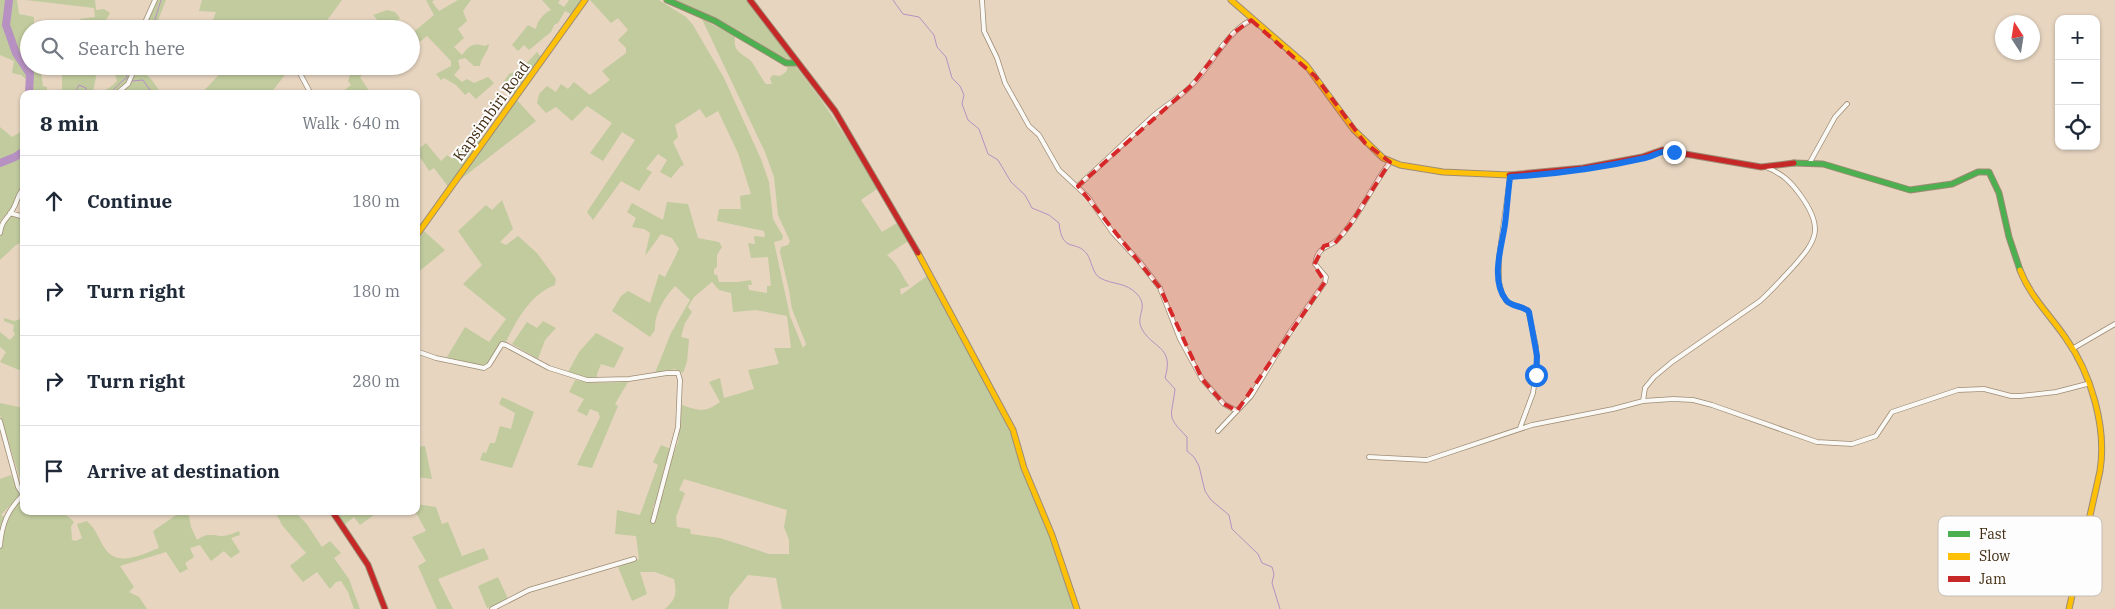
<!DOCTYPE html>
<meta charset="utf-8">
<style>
:root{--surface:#fff;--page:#f2f2f3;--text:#1f2937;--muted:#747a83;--line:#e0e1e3}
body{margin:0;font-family:"IBM Plex Serif",serif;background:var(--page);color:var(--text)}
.controls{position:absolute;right:15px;top:15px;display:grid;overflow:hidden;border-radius:10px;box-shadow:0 1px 4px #0004}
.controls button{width:45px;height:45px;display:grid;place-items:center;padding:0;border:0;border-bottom:1px solid var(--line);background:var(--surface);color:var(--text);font:25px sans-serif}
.compass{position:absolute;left:1995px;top:15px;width:45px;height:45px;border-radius:50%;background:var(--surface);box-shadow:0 1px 4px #0004;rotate:348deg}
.stop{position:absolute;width:15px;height:15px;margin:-11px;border:4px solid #1a73e8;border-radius:50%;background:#fff}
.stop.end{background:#1a73e8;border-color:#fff;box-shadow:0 1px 5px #0008}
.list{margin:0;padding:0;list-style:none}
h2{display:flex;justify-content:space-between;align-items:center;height:65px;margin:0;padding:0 20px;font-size:21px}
h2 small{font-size:16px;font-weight:400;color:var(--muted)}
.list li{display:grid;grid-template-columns:32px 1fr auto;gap:15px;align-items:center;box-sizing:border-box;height:90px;padding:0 20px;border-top:1px solid var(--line)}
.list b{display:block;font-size:19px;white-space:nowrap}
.list em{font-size:16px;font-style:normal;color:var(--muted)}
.icon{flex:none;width:28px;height:28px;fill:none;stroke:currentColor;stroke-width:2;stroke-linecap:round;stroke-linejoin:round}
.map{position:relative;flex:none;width:2115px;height:609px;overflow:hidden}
.search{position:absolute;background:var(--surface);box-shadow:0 1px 4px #0004;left:20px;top:20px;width:400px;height:55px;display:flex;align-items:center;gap:12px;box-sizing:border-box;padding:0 18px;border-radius:28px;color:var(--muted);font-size:19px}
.panel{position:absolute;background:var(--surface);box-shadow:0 1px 4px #0004;left:20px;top:90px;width:400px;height:425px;border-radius:10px}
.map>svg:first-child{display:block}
.green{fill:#c1cb9e;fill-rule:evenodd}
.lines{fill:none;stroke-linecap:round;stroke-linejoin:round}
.stream{stroke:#b791c1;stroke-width:1}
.river{stroke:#b791c1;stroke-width:8}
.street-casing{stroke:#9d8c74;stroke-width:5.5}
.fast-casing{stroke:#9d8c74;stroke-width:7}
.slow-casing{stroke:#9d8c74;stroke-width:7}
.jam-casing{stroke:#9d8c74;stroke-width:7}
.street{stroke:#fbf9f6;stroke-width:4}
.fast{stroke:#4caf50;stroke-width:5}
.slow{stroke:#ffc107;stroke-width:5}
.jam{stroke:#c62828;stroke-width:5}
.route{stroke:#1a73e8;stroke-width:6}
.marked{fill:#d62828;fill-opacity:0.2;stroke:#d62828;stroke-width:4;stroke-dasharray:10 6;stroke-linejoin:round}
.labels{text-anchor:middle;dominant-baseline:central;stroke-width:4;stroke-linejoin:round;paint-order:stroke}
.street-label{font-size:15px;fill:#412b10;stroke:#fdfdfd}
.key{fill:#fdfdfd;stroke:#c5beb6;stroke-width:1}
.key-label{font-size:14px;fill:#412b10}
</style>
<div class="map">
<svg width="2115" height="609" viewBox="0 0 2115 609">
<rect width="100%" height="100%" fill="#e7d5c0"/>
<!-- green -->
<path class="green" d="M 0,0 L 17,0 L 19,14 L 34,17 L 34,29 L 29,29 L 29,66 L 40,66 L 43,86 L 47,87 L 47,94 L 26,94 L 27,80 L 21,75 L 12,73 L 14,61 L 0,55 Z
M 26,0 L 95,0 L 96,10 L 104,9 L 110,13 L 101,29 L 84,29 L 85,24 L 79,19 L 95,17 L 94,8 Z
M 157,0 L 166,0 L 157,23 L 160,29 L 144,29 Z
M 202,0 L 342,0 L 325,23 L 330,29 L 210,27 L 216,12 L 199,11 Z
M 426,0 L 434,0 L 432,2 L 439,11 L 458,0 L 471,0 L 463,11 L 467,21 L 458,29 L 464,38 L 454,47 L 462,55 C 469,46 473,42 485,46 L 489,44 C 488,53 481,57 480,66 L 474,66 L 465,58 L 458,60 L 460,68 L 454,75 L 462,82 L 467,79 L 474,83 L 488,77 L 494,83 L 476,99 L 469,92 L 465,95 L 456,85 L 444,78 L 441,80 L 436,74 L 451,66 L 451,61 L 427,36 L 411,49 L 411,34 L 434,15 Z
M 542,0 L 560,0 L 558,3 L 564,7 L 569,0 L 583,0 L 572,15 L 565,11 L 558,23 L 554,25 L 551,32 L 529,50 L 524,45 L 518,51 L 512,45 L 528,25 L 536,29 C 537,21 544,13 551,10 Z
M 590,0 L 659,0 L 686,17 L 693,25 L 724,78 L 761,159 L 769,182 L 773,219 L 783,236 L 782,240 L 774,242 L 790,316 L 803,348 L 806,344 L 792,309 L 789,290 L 780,252 L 781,247 L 788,245 L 790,241 L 778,215 L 774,177 L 765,152 L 702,19 L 735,36 C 733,53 741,52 751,61 C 753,63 762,79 766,84 L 772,84 L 770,78 L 773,75 L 780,76 L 786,72 L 788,66 L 796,67 C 827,105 852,146 877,189 L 861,200 L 882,232 L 897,223 L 908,241 L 887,255 C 899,265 900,273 909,286 L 900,289 L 901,295 L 927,276 C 956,333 989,387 1016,445 C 1041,497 1057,554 1076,609 L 782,609 L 776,578 L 748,575 L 730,597 L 728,609 L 665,609 C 676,600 677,593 674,579 L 655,572 L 640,572 L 647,594 L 632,601 L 618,567 L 639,559 L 636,536 L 615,534 L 617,510 L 640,515 L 658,465 L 653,462 L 661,445 L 671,449 L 663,472 L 660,492 L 653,507 L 653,515 L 664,491 L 667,471 L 678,442 L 682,405 C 699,411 705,413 720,402 L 709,382 L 720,378 L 724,398 L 754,389 L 748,370 L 779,364 L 774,348 L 791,348 L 787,316 L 756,310 L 733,312 L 731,293 L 719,290 L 712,282 L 694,297 L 688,307 L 692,312 L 685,323 L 681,337 L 689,339 L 687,362 L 683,373 L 675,369 L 655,373 L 671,333 L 690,300 L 675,286 C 664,298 654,314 655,330 L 650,337 L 612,311 L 621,296 L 628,291 L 650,303 L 659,274 L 665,277 L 679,249 L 672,238 L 661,234 L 645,256 L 650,233 L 644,229 L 632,227 L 636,218 L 627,212 L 632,203 L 663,220 L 667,202 L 688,204 L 698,238 L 719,242 L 722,247 L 717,255 L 717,267 L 714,269 L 714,274 L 717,275 L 719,282 L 738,282 L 751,280 L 752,285 L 748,285 L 749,290 L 767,293 L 767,286 L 771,286 L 768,257 L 751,258 L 748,243 L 755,244 L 754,236 L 765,237 L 764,231 L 717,221 L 719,209 L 741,209 L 740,196 L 751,194 L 738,153 L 718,111 L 706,118 L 700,109 L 675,125 L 678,137 L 673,142 L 684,165 L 680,167 L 671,178 L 660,172 L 667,160 L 658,154 L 646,169 L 652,172 L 639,191 L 621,181 L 593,220 L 587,212 L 635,140 L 622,132 L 603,161 L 590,153 L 612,123 L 587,106 L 572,121 L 556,107 L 546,113 L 537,103 L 539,94 L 547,86 L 556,92 L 561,84 L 568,89 L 574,82 L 590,95 L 610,80 L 602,71 L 626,53 L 626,48 L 618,40 L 628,30 L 618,18 L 611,23 ZM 684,479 L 787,510 L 784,527 L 789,540 L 789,554 L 769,554 L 720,538 L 691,534 L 690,529 L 677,527 L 676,517 L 685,493 L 679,490 Z
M 671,0 L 746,0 L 793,62 L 785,61 L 772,51 L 757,45 L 725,23 Z
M 387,10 L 395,12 L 400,18 L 392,26 L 394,29 L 385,29 L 373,15 Z
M 537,52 L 542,58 L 513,95 L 502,84 L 509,74 L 521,69 Z
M 117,66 L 135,66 L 131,77 L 114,94 L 62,94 L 62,72 L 94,68 L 96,77 L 93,92 C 103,92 110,89 117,81 L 114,71 Z
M 140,66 L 142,72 C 151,77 156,85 161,94 L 120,94 L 130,84 Z
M 227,66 L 292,66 L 270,94 L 201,94 Z
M 353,66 L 372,66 L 360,77 L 371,94 L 344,94 L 342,92 L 351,85 L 348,81 Z
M 516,99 L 536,121 L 461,179 Z
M 0,127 L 12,137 L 24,130 L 24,184 C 13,193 18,201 11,209 C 7,214 3,216 0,222 Z
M 473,133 L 481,140 L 449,188 L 434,168 L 429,171 L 416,151 L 426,143 L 441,161 L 447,155 L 452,159 Z
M 502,200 L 513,229 L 500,242 L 506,245 L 518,236 L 537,253 L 556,279 L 555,285 C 531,294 517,319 506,342 L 500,344 L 486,365 L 481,366 L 447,357 L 465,327 L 489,342 L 506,319 L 463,284 L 482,265 L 458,231 L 486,205 L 492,210 Z
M 11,215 L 24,218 L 24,242 L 16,245 L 0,260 L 0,237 L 2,234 L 3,225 Z
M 424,231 L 445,250 L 416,274 L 416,241 Z
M 4,318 L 14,321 L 24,318 L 24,372 L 0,362 L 6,352 L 0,347 L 0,332 L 10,340 L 15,334 L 13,331 L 14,325 L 4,321 Z
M 543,321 L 556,328 L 545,340 L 538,359 L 512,344 L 527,322 L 537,328 Z
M 596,333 L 624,348 L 614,368 L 601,364 L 597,374 L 597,378 L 585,377 L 568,372 L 579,352 Z
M 575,380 L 592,383 L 628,382 L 615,404 L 618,406 L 592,468 L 577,465 L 600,417 L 598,412 L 590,409 L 587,416 L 577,411 L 584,399 L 569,392 Z
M 502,397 L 534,412 L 512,468 L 480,460 L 483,452 L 486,453 L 490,443 L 495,443 L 500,426 L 511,429 L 515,413 L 499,404 Z
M 0,403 L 24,408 L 24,492 L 20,487 L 20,479 L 0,415 Z
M 425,446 L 432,479 L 416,477 L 416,447 Z
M 11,475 L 20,495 L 1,515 L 9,520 L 11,512 L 24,498 L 24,511 C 42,511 61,507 74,522 L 71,527 L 72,540 L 76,541 L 82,538 L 77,524 L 87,521 C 97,530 98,539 106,550 C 119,567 143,554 159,548 L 153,531 L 182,511 L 188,511 L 191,527 L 197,540 C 206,533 211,535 222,536 C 227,536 234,533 239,531 L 240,535 L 231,538 L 240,552 L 231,558 L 224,551 L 211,561 L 200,545 L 190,548 L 194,557 L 185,563 L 188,569 L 180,573 L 166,552 L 120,566 L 134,587 L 129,592 L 139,597 L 147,609 L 0,609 L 0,479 Z
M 416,504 L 436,507 L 442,524 L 448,522 L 462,556 L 484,548 L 489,559 L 438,579 L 453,609 L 437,609 L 418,566 L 426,561 L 412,537 L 426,531 L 415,511 Z
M 275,511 L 294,511 L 306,523 L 322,547 L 330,541 L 341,553 L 334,558 L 349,579 L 360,609 L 354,609 L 348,592 L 341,581 L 336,582 L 330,589 L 317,572 L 303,582 L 290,566 L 306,553 L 282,525 Z
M 333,511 L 377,511 L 378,512 L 360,525 L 354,517 L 344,525 Z
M 498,577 L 508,599 L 487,608 L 478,586 Z"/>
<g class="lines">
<!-- stream -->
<path class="stream" d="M 893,0 L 903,14 L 919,17 L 934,35 L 937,47 L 946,57 L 952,78 L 960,86 L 964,95 L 962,104 L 968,120 L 979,129 L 988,154 L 998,160 L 1011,182 L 1025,195 L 1032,208 L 1049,215 L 1059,223 C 1062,254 1076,239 1087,254 C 1092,261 1092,273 1100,278 C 1113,285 1126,282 1137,294 C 1149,307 1136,315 1141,327 C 1151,349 1175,345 1165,378 L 1175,389 C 1172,417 1165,415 1187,437 L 1187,451 L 1194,457 L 1199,466 L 1205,491 L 1211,500 L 1229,515 L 1232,529 L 1258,554 L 1262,563 L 1272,567 L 1274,574 L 1272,583 L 1280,609
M 152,29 L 161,0
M 132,81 L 143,80 L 149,89 L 157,94
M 74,94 L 79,85 L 86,88 L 85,94
M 107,94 C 115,91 119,82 127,78 L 126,69 L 130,66"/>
<!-- river -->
<path class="river" d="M 9,0 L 6,25 L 16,53 L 30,74 L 29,94
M 0,163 L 15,157 L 24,151"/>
<!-- street casing -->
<g class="street-casing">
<path id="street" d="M 982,0 L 984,31 L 997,58 L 1005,83 L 1029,126 L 1039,135 L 1059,170 L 1088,197 L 1113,233 L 1139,261 L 1160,288 L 1180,339 L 1202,379 L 1224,404 L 1237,411
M 142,29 L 155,0
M 296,66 L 311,94
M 116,94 L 128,84 L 136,66
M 1809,164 L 1835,117 L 1847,104
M 1510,177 L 1499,257 L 1499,282 L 1502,293 L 1507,302 L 1528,310 L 1536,346 L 1537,365 L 1533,393 L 1520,428
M 1078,186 C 1103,163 1127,140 1151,118 C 1164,106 1181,97 1193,84 C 1213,63 1225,34 1251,20
M 10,213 L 24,217
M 0,233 C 2,219 8,219 13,209 C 18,201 17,195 24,188
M 2072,349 L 2115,324
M 416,351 L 436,358 L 484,368 L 489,365 L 502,344 L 506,345 L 549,368 L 587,380 L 629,379 L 667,373 L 678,373 L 680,380 L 678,427 L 653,521
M 1643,401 L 1645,388 L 1654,377 L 1672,362 L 1760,301 C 1772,290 1782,279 1793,267 C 1817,240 1824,228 1801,196 C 1791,182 1783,174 1766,167
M 0,421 L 18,487 L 23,495
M 1218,431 L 1251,396 L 1290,332 L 1325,282 L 1326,277 L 1315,264 C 1318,244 1330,249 1340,237 C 1360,215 1372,186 1390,162
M 1369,457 L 1427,460 L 1532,425 L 1613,409 L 1643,401 L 1673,399 L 1693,400 L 1712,405 L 1817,442 L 1852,444 L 1876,436 L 1892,412 L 1958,390 L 1984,389 L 2011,396 L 2020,396 L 2056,392 L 2087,384
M 0,546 C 2,524 7,510 24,494
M 492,609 L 529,590 L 634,559"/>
</g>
<!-- fast casing -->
<g class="fast-casing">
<path id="fast" d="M 667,0 L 715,21 L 786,63 L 797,63
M 1794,163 L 1823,164 L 1910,190 L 1952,184 L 1978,172 L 1989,172 L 1999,193 L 2009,237 L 2020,270"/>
</g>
<!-- slow casing -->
<g class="slow-casing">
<path id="slow" d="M 1231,0 L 1306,65 L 1354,130 L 1383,158 L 1400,165 L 1443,172 L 1509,175
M 416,236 L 585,0
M 918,253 L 1013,430 L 1024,468 L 1052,535 L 1077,609
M 2020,270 C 2030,296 2049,314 2065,337 C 2091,373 2107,427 2100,471 L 2069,609"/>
</g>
<!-- jam casing -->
<g class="jam-casing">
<path id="jam" d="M 750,0 L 835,111 L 918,253
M 1509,175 L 1583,168 L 1642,157 L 1662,150 L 1761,167 L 1794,163
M 332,511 L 368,565 L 385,609"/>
</g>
<!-- street -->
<use href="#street" class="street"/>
<!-- fast -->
<use href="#fast" class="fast"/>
<!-- slow -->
<use href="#slow" class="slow"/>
<!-- jam -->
<use href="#jam" class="jam"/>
</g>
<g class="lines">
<!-- route -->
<path class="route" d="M 1536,375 L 1537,356 L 1529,312 C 1524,305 1512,308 1506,300 C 1490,279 1502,246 1505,224 C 1507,208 1508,192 1510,177 C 1555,174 1601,168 1645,158 C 1659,155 1657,150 1674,152"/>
</g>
<!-- marked area -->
<path class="marked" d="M 1251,20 L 1315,76 L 1365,143 L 1390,162 L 1350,225 L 1335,243 L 1324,246 L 1314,265 L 1325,282 L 1237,411 L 1224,404 L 1202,379 L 1160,288 L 1078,186 L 1192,85 L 1232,34 Z"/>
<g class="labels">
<!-- street labels -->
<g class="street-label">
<text transform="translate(491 111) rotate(-54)">Kapsimbiri Road</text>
</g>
</g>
<!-- legend -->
<rect x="1938" y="516" width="164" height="80" rx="8" class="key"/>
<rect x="1948" y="531" width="22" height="6" fill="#4caf50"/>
<rect x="1948" y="553" width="22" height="7" fill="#ffc107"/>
<rect x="1948" y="576" width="22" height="6" fill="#c62828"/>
<g class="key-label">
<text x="1979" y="539">Fast</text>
<text x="1979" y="561">Slow</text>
<text x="1979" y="584">Jam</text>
</g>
</svg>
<div class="controls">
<button>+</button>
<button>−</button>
<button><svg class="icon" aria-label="locate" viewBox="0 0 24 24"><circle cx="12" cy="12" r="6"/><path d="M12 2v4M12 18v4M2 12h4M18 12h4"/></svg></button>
</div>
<svg class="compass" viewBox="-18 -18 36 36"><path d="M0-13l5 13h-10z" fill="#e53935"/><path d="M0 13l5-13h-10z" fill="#747a83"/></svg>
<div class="stop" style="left:1536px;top:375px"></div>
<div class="stop end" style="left:1674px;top:152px"></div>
<div class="search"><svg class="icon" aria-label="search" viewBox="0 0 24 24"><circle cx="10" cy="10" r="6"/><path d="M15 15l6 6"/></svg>Search here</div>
<section class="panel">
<h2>8 min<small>Walk · 640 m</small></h2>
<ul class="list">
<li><svg class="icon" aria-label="ahead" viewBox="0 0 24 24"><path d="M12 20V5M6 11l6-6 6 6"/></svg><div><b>Continue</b></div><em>180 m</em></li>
<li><svg class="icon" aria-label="right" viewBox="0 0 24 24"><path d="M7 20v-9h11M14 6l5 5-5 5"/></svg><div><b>Turn right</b></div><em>180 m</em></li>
<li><svg class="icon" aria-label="right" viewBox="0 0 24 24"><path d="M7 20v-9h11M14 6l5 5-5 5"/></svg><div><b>Turn right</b></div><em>280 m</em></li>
<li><svg class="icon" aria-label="arrive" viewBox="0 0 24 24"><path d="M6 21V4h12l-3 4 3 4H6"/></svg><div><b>Arrive at destination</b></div></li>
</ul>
</section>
</div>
